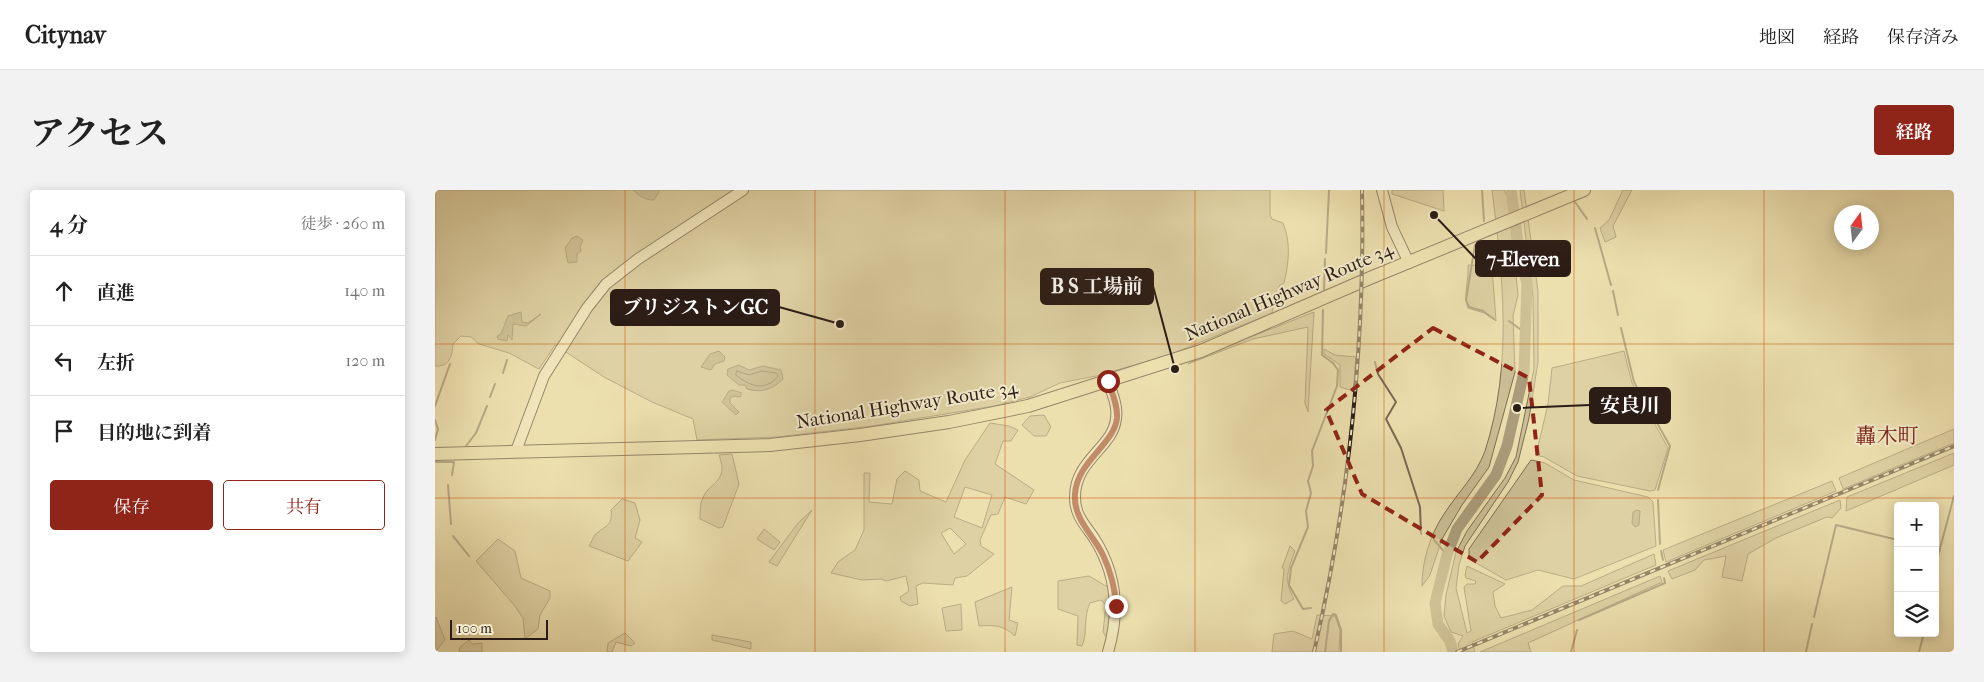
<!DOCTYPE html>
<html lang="ja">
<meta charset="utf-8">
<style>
:root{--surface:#fff;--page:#f2f2f2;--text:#222;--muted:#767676;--line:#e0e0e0;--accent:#8f2418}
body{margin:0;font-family:"IM FELL French Canon","Noto Serif JP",serif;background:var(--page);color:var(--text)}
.controls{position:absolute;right:15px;bottom:15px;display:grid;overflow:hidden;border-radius:5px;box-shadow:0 2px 12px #0003}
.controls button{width:45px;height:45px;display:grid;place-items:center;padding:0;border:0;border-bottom:1px solid var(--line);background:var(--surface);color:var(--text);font:25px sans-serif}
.compass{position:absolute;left:1399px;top:15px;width:45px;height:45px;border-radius:50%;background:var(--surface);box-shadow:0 2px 12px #0003;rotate:15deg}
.scale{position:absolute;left:15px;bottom:12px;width:98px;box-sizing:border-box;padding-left:5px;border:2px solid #2b1c16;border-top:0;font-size:14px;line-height:18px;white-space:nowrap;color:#2b1c16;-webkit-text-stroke:4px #f3ebcb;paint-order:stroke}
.stop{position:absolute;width:15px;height:15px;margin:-11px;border:4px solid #8f2418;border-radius:50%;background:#fff}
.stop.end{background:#8f2418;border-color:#fff;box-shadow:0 1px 5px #0008}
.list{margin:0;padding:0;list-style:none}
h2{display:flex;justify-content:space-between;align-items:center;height:65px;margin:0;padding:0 20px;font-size:21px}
h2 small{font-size:16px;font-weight:400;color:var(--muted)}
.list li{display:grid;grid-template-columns:32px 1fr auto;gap:15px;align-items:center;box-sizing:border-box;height:70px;padding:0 20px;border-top:1px solid var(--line)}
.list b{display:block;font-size:19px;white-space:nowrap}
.list em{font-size:16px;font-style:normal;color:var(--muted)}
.actions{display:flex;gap:10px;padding:15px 20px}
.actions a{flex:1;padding:11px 0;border:1px solid var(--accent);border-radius:5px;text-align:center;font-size:18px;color:var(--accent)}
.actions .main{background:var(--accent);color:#fff}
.icon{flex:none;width:28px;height:28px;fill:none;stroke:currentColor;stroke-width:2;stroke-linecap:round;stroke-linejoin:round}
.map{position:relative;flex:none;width:1519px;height:462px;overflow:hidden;border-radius:5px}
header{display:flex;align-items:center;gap:30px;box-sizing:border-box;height:70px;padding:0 25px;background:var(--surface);border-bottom:1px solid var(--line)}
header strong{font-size:24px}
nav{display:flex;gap:28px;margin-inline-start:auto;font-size:18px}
.intro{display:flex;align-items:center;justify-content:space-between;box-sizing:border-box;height:120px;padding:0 30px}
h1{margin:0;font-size:35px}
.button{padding:12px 22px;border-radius:5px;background:var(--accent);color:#fff;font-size:18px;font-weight:700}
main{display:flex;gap:30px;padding:0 30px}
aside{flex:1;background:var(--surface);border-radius:5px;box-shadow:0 2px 12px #0003}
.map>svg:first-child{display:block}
.green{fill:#ccbf95;stroke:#7c6e56;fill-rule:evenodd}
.water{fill:#ab9d7b;stroke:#786953}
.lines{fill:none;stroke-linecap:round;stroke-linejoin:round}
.shore{stroke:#6b5c48;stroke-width:1}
.stream{stroke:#786953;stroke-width:2}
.river{stroke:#ab9d7b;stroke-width:11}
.secondary-casing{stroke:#2b1c16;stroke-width:12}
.highway-casing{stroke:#2b1c16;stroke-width:14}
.secondary{stroke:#f3ebcb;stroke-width:10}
.highway{stroke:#ede0af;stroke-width:12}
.rail-casing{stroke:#2b1c16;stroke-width:4}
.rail{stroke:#f3ebcb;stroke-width:2;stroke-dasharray:5.5;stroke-linecap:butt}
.route{stroke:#8f2418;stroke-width:6}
.marked{fill:none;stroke:#8f2418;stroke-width:4;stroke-dasharray:10 6;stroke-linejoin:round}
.grid{fill:none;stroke:#d5530d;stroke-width:1;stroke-opacity:0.55}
.labels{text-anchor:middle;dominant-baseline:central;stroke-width:4;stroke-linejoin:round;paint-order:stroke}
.street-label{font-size:19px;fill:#2b1c16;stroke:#f3ebcb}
.quarter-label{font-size:21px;fill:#7a1f14;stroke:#f3ebcb}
.leader{fill:none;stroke:#2b1c16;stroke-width:2}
.callout-dot{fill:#2b1c16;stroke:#f3ebcb;stroke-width:2}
.callout{fill:#2b1c16;stroke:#2b1c16;stroke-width:2}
.callout-label{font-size:20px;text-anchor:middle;font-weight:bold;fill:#fff}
</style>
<header>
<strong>Citynav</strong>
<nav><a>地図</a><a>経路</a><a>保存済み</a></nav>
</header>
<div class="intro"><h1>アクセス</h1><a class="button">経路</a></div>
<main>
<aside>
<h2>4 分<small>徒歩 · 260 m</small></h2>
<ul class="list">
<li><svg class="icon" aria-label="ahead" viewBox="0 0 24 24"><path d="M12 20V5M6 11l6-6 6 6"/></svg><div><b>直進</b></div><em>140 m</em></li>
<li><svg class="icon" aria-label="left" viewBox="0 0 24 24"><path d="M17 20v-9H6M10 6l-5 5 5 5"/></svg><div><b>左折</b></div><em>120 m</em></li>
<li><svg class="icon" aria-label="arrive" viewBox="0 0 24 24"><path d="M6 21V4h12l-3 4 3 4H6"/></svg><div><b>目的地に到着</b></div></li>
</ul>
<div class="actions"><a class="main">保存</a><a>共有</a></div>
</aside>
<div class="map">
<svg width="1519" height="462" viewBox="0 0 1519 462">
<rect width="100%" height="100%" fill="#ede0af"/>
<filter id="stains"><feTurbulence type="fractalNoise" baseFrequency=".004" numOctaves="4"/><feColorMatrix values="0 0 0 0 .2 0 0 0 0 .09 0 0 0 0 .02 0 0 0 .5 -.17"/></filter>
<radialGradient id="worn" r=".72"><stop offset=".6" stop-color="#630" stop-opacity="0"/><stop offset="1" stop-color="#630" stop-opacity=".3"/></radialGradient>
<!-- green -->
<path class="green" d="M 0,0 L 835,0 L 835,25 L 837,29 L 848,33 C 856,52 854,73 849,93 L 844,96 L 843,111 L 839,112 L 837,123 L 734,165 L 661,186 L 625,193 L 595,207 L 559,216 L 437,236 L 341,247 L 262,250 L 258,229 L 217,212 L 169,187 L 120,155 L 104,179 L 74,163 L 44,154 L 36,147 L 26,146 L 18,154 C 17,166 15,177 0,176 Z
M 957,0 L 1008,0 L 1009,21 L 957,4 Z
M 1057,0 L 1069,0 L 1073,8 L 1083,105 L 1078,126 L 1080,182 L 1054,277 L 1027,315 L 1007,349 L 995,385 L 987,396 C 987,371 995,345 1009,324 C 1023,302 1041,286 1050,261 C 1078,174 1068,88 1057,0 Z
M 1085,0 L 1089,0 L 1103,101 L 1103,172 L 1094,228 L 1083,272 L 1073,292 L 1030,356 L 1024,375 L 1021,398 L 1032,443 L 1036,441 L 1029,397 L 1032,394 L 1040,394 L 1041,391 L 1031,388 L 1030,385 L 1032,376 L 1070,394 L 1058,402 L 1060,416 L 1066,428 L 1097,420 L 1128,396 L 1146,396 L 1219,364 L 1221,375 L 1037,452 L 1040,462 L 1025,462 L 1023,454 L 1028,446 L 1016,442 L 1009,426 L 1011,405 L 1021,362 L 1032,341 L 1070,288 L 1081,267 L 1099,179 L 1098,107 Z
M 1188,0 L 1197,0 L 1178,36 L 1181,47 L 1170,52 L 1165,38 L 1174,30 Z
M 1033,75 L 1057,76 L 1061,131 L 1049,123 L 1033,118 C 1028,105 1034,90 1033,75 Z
M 879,122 L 873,222 L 870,213 L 873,137 L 818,149 L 753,174 L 765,167 Z
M 889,159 L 900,165 L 921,167 L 918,201 L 905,197 L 905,175 L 889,164 Z
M 1189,161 L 1197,193 L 1233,258 L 1220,300 L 1215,301 L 1142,286 L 1109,267 L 1101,265 L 1113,214 L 1117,178 Z
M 609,225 L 616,237 L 611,246 L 599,246 L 587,235 L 595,226 Z
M 555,233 L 574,236 L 583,240 L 576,251 L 568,251 L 560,274 L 599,300 L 591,314 L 570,307 L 563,324 L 556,325 L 545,350 L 546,356 L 559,364 L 532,386 L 520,388 L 518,395 L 488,393 L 481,396 L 483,414 L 475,416 L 466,411 L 465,407 L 474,401 L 471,386 L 451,391 L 446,389 L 427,390 L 396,383 L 403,372 L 420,360 L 429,340 L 429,283 L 435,283 L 434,312 L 457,314 L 462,289 L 470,281 L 484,290 L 485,301 L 511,312 L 530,270 ZM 530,297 L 557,305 L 547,338 L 519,327 ZM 515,338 L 531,354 L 519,364 L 506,343 Z
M 1519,239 L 1519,253 L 1408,299 L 1404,288 Z
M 1519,263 L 1519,275 L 1411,321 L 1412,307 Z
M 297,264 L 304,294 L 288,337 L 284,338 L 265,329 C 265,324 265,318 266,313 C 272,290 295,295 284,265 Z
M 1096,270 L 1110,273 L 1139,290 L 1213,307 L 1218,312 L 1221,356 L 1139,389 L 1103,380 L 1071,390 L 1034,369 L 1034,359 Z
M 1397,291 L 1401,301 L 1231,372 L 1228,360 Z
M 187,309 L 200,313 L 205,330 L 200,348 L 207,352 L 193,371 L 154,356 C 156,353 158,348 160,345 C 170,335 178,337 176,320 Z
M 1405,310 L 1406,318 L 1397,328 L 1392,327 L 1341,348 L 1313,364 L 1307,391 L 1287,387 L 1291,366 L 1269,370 L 1260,380 L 1237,389 L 1233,381 Z
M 377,320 L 342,376 L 334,372 L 363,333 Z
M 329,339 L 345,352 L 339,360 L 322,349 Z
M 63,349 L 80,361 L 86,388 L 115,401 L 115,408 L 105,425 L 103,439 L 90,449 L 88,428 L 79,415 L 41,371 Z
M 855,356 L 860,361 C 852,382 849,390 859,409 L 850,414 L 846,411 L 849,379 L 847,378 Z
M 654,386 L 676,399 L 673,450 L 668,442 L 671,415 L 666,410 L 655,413 C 648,427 653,442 647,456 L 642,455 L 643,426 L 623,419 L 623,391 Z
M 1225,386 L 1227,392 L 1093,453 L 1096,462 L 1045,462 Z
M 577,397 L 574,430 L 583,433 L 580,446 C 568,435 560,435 544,436 L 540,412 Z
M 526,414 L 527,440 L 511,441 L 507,418 Z
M 882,425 L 900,426 L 905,440 L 904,462 L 837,462 L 839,444 L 858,441 L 877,449 Z
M 1,427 L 10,450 L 0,462 L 0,428 Z
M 190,443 L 200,453 L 196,456 L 181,452 L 177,462 L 172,462 L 173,453 Z
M 277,445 L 316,452 L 316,459 L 277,450 Z
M 34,450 L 37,454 L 47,453 L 47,462 L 24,462 L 25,457 Z"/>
<!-- water -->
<path class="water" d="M 198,0 L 224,0 L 224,2 L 219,10 C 210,10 204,6 198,0 Z
M 142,46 L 148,50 L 145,57 L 146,61 L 142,64 L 142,72 L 133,73 L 130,58 L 137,48 Z
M 86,122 L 87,132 L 93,133 L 106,124 L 91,136 L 78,134 L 77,150 L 73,145 L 72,151 L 63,149 L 62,146 L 66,144 L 73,126 Z
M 284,161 L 290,167 L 289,171 L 280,174 L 276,180 L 266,177 L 275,164 Z
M 304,175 L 314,180 L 328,176 L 346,180 L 348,189 C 337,200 326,203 312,199 L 310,195 L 304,195 L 292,185 L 293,179 Z
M 297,200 L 307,203 L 305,207 L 299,206 L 295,208 L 295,213 L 304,222 L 301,225 L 287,212 L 294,201 Z
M 1202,320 L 1205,321 L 1204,335 L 1200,337 L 1197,333 L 1198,322 Z"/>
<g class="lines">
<!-- shore -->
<path class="shore" d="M 302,181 L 314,185 L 327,181 L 341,183 L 343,186 C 330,203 313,195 301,185 Z"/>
<!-- stream -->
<path class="stream" d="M 1047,0 L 1049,31
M 1140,12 L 1152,29
M 1160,38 L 1176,95
M 1040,55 L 1031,110 L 1034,117 L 1048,121 L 1059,129
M 891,63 L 894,0
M 889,100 L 890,69
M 1178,101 L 1183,125
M 1074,131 L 1089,142
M 1186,138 L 1199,192 L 1235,256 L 1223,300
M 940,172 L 943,184 L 961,212 L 951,229 L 966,258 L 985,317 L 986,344
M 68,183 L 72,170
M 55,207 L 60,194
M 0,216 L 15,174
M 0,230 L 3,239 L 0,250
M 31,256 L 41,243 L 52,216
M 0,272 L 19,272 L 17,285
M 13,295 L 16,334
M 1223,310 L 1225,354
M 18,346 L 34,366
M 999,350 L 1012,365
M 1500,359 L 1505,361
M 1226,361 L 1228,370
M 1500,377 L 1519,306
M 876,418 L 868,419 L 854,395 L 856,378 L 873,337 L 871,321 L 876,303 L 873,291 L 878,276 L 877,261 L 902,196 L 903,180 L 898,173 L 887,165 L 888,120
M 1379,427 L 1401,335 L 1463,350
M 1144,430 L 1230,393 L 1229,388
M 890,462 L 894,431 L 898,424 L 901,425 L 906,440 L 906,462
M 1136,462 L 1142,440
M 1371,462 L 1377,434
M 1484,462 L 1489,443"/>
<!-- river -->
<path class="river" d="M 1018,462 L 1015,451 L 1003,434 L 1000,413 L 1012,365 L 1022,339 L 1061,285 L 1072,256 L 1089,182 L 1092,94 L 1084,59 L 1076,0"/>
<!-- secondary casing -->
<g class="secondary-casing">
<path id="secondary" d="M 947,0 L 957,37 L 974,73
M 673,191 C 677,203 683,216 681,228 C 679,257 639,270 640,308 C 640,325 650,335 659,348 C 682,384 685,422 673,462
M 81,261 L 109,186 L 152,118 L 171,94 L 203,69 L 308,0"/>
</g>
<!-- highway casing -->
<g class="highway-casing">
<path id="highway" d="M 0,264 L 335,255 L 425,245 L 514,232 L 593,216 L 766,161 L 935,88 L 1149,0"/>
</g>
<!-- secondary -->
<use href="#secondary" class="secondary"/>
<!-- highway -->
<use href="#highway" class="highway"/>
<!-- rail casing -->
<g class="rail-casing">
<path id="rail" d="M 879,462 C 914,310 930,155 927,0
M 1022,462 L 1519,256"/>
</g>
<!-- rail -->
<use href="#rail" class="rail"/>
</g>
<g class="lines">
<!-- route -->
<path class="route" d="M 673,191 C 677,203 683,216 682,228 C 679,255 642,271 640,304 C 638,329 658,344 668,365 C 676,382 680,398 681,416"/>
</g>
<!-- marked area -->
<path d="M0 0H1519V462H0ZM 998,138 L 1094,188 L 1107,305 L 1042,372 L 927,304 L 891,220 Z" fill="#ede0af" fill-opacity=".55" fill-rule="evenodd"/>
<path class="marked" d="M 998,138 L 1094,188 L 1107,305 L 1042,372 L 927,304 L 891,220 Z"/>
<!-- grid -->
<path class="grid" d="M 190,0 L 190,462M 380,0 L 380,462M 570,0 L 570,462M 760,0 L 760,462M 949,0 L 949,462M 1139,0 L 1139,462M 1329,0 L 1329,462M 0,154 L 1519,154M 0,308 L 1519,308"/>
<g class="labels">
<!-- street labels -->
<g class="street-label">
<text transform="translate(854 102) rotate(-23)">National Highway Route 34</text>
<text transform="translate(472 215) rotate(-9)">National Highway Route 34</text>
</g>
<!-- quarter labels -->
<g class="quarter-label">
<text x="1452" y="246">轟木町</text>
</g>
</g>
<!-- callouts -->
<path class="leader" d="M999 25L1041 69M740 179L718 96M405 134L344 117M1082 218L1155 215"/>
<g class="callout-dot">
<circle cx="999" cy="25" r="5"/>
<circle cx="740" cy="179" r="5"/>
<circle cx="405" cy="134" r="5"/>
<circle cx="1082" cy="218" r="5"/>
</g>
<g class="callout">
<rect x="1041" y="51" width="94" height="35" rx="5"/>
<rect x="606" y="79" width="112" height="35" rx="5"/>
<rect x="176" y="100" width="168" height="35" rx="5"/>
<rect x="1155" y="198" width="80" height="35" rx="5"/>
</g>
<g class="callout-label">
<text x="1088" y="76">7-Eleven</text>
<text x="662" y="103">B S 工場前</text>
<text x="260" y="124">ブリジストンGC</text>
<text x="1195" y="222">安良川</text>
</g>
<rect width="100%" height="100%" filter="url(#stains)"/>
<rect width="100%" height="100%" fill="url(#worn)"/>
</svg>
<div class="controls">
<button>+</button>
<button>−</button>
<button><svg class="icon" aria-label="layers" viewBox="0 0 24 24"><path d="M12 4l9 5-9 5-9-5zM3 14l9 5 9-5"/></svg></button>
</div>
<svg class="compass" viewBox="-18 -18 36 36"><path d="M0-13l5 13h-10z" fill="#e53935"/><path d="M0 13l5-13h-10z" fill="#767676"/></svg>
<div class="scale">100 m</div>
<div class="stop" style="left:673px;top:191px"></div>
<div class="stop end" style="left:681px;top:416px"></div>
</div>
</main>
